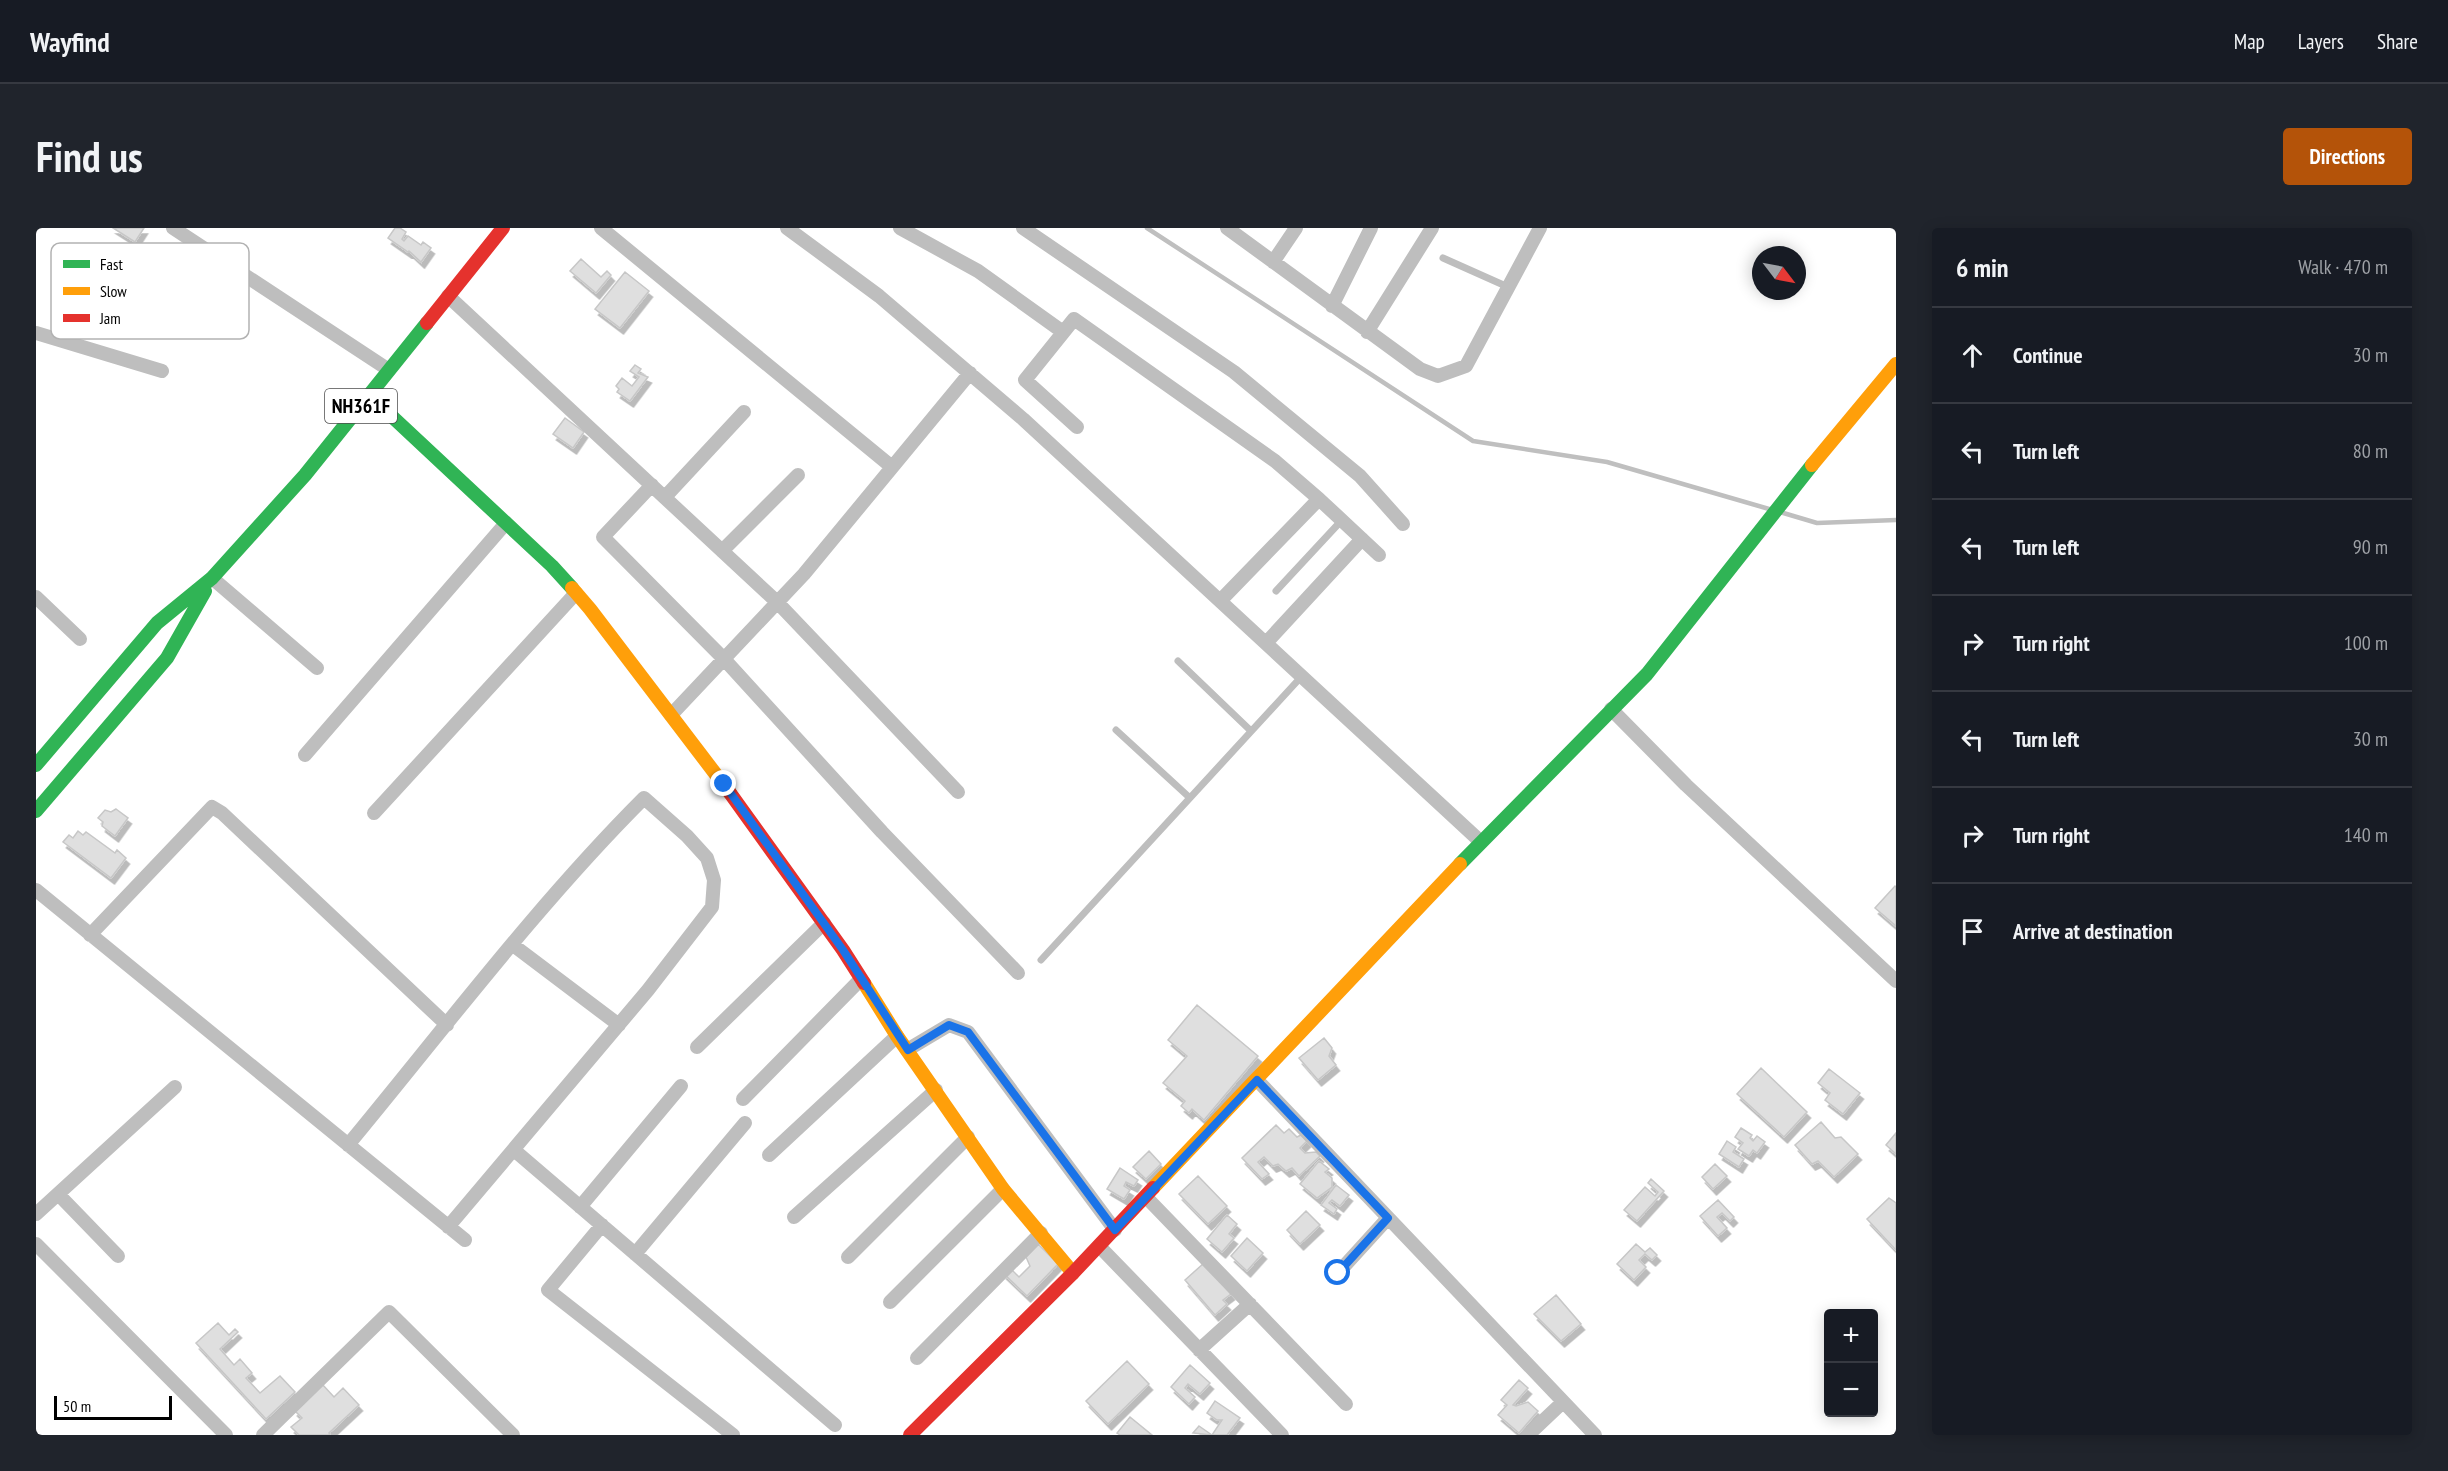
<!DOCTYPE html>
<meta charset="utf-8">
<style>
:root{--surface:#171b24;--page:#20242c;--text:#f1f3f6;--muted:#9ea1a6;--line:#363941;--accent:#b45309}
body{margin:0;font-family:"PT Sans Narrow",sans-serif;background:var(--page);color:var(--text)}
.controls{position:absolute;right:18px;bottom:18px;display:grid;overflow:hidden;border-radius:6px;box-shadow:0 3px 15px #0003}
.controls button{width:54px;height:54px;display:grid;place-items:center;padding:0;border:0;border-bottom:2px solid var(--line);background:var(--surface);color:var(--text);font:30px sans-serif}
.compass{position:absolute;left:1716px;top:18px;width:54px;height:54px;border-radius:50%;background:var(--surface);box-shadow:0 3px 15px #0003;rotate:122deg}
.scale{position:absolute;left:18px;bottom:15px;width:118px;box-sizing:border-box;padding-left:6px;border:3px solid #000;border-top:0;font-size:16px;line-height:21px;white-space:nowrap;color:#000;-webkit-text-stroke:4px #fff;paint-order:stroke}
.stop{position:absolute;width:18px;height:18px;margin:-14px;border:4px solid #1a73e8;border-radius:50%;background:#fff}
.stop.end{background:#1a73e8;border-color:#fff;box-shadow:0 2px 6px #0008}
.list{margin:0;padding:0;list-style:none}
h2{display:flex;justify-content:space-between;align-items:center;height:78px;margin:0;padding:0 24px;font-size:26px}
h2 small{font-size:20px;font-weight:400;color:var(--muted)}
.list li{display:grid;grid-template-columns:39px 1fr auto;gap:18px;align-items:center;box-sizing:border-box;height:96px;padding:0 24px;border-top:2px solid var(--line)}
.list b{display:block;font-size:22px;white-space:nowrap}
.list em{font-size:20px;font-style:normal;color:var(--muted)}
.icon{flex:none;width:33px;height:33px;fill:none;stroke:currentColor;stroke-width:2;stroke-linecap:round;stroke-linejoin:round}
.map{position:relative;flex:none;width:1860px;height:1207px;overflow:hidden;border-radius:6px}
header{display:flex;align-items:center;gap:36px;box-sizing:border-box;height:84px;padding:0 30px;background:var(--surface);border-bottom:2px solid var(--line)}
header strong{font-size:28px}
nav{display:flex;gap:33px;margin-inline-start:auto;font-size:21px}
.intro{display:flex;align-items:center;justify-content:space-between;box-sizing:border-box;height:144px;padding:0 36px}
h1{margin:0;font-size:42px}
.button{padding:15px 27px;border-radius:6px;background:var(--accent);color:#fff;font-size:21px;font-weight:700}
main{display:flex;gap:36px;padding:0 36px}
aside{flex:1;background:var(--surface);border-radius:6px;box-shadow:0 3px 15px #0003}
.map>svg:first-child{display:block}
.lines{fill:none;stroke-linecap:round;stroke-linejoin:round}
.stream{stroke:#bfbfbf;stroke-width:4.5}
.building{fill:#dfdfdf;stroke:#c7c7c7;stroke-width:1.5;filter:url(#shadow)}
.lane{stroke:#bebebe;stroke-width:7}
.street{stroke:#bebebe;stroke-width:14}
.fast{stroke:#30b455;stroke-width:14}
.slow{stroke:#ff9f0a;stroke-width:14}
.jam{stroke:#e5322d;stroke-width:14}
.route{stroke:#1a73e8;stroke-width:8}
.labels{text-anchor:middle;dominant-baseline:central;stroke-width:4.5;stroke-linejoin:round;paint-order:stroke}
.shield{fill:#fff;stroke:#4c4c4c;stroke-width:1.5}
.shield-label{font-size:20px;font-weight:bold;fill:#000}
.key{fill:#fff;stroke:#b2b2b2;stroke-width:1.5}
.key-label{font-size:16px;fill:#000}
</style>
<header>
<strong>Wayfind</strong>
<nav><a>Map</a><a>Layers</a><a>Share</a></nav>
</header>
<div class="intro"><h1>Find us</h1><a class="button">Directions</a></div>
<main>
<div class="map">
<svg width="1860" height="1207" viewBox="0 0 1860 1207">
<defs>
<filter id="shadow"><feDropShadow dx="3.5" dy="6" stdDeviation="0" flood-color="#0004"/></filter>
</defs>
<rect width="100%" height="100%" fill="#fff"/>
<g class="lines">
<!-- stream -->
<path class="stream" d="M 1111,0 L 1437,213 L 1571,234 L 1733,281
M 1744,284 L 1781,295 L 1860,292"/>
</g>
<!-- building -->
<path class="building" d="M 77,0 L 108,0 L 99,14 Z
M 359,0 L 364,0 L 370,4 L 366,11 L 368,13 L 372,8 L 385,17 L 387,14 L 395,20 L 385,34 L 373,23 L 372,24 L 352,10 Z
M 545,31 L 565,49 L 571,43 L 575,47 L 560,65 L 534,43 Z
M 589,44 L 613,63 L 584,100 L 559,81 Z
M 599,137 L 605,141 L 602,145 L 612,149 L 594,173 L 581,164 L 583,161 L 580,158 L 586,150 L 596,158 L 603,149 L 594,143 Z
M 529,190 L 548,204 L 537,220 L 517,206 Z
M 80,581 L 92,590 L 79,608 L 66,598 L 67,594 L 62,590 L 69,582 L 75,584 Z
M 42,603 L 47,607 L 50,604 L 79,625 L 81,622 L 90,630 L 75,650 L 27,614 L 33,607 L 37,610 Z
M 1859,658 L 1860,659 L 1860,698 L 1839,680 Z
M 1161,777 L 1222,828 L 1168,892 L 1156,881 L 1153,885 L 1145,878 L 1149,873 L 1127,855 L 1151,828 L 1132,812 Z
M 1288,810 L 1296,820 L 1293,828 L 1300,837 L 1282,852 L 1263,830 Z
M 1725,840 L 1771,884 L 1748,909 L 1701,866 Z
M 1793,841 L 1824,865 L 1807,886 L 1789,872 L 1794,865 L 1782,855 Z
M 1785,894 L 1799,910 L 1805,909 L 1822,926 L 1798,949 L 1782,933 L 1776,936 L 1759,917 Z
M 1240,897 L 1248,905 L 1253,901 L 1261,909 L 1265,907 L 1271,913 L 1264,920 L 1269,925 L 1280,924 L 1284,928 L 1263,948 L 1256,940 L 1250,943 L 1242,936 L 1237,938 L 1228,929 L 1222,934 L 1233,946 L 1226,951 L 1206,930 Z
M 1705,900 L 1716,907 L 1714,910 L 1717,913 L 1721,908 L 1729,914 L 1721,925 L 1717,922 L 1713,928 L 1702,921 L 1707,915 L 1699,909 Z
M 1860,905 L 1860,926 L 1850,917 Z
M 1691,913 L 1700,919 L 1697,924 L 1708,931 L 1703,939 L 1683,926 Z
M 1113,923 L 1125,936 L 1110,951 L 1097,939 Z
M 1283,933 L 1293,941 L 1289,944 L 1296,950 L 1296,959 L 1281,970 L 1264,956 Z
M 1679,936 L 1691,948 L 1677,961 L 1666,949 Z
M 1084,940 L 1102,952 L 1098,958 L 1090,954 L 1088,958 L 1094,962 L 1088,971 L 1071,961 Z
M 1162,948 L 1191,978 L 1172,996 L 1143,966 Z
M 1615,951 L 1628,963 L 1601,993 L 1588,982 L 1609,959 L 1619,968 L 1622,964 L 1612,955 Z
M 1300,957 L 1313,967 L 1304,978 L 1296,972 L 1293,975 L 1301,981 L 1298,986 L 1285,977 Z
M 1853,970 L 1860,975 L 1860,1022 L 1831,991 Z
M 1682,972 L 1698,989 L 1694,993 L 1686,985 L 1681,989 L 1691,1000 L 1682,1008 L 1664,988 Z
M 1270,983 L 1284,997 L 1264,1016 L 1251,1002 Z
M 1191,987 L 1201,996 L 1193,1006 L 1198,1010 L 1186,1024 L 1171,1011 Z
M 1211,1010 L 1227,1025 L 1211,1043 L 1195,1028 Z
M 1002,1016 L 1022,1036 L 991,1068 L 967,1045 L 973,1039 L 983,1049 L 994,1038 L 990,1029 Z
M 1600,1016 L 1609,1024 L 1614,1020 L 1621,1027 L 1616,1032 L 1609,1026 L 1603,1032 L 1610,1039 L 1598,1052 L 1581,1036 Z
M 1168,1035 L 1195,1066 L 1187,1072 L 1191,1076 L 1179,1087 L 1149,1052 Z
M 1520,1067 L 1545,1096 L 1525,1113 L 1498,1086 Z
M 182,1095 L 193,1107 L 199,1101 L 202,1104 L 184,1121 L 198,1137 L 204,1131 L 216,1145 L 210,1150 L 224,1165 L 244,1148 L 259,1164 L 230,1191 L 160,1115 Z
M 1091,1133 L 1113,1156 L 1072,1196 L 1050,1173 Z
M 1154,1137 L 1174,1155 L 1164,1166 L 1152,1156 L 1149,1160 L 1159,1169 L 1153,1176 L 1135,1159 Z
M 1483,1152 L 1492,1160 L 1477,1177 L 1480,1178 L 1492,1174 L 1502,1183 L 1483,1205 L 1462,1187 L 1471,1177 L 1465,1172 Z
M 286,1156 L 298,1169 L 307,1160 L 323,1177 L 293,1205 L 294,1207 L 263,1207 L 255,1199 L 266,1190 L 258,1182 Z
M 1179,1173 L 1204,1190 L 1191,1207 L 1176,1207 L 1186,1192 L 1181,1192 L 1171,1185 Z
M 1094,1189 L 1116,1207 L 1084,1207 L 1081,1205 Z
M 1163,1198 L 1176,1207 L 1157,1205 Z"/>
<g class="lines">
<!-- lane -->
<path class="lane" d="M 1407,30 L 1472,59
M 1240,363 L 1306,292
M 1142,433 L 1215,503
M 1080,502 L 1154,570
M 1005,732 L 1266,448"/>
<!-- street -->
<path class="street" d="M 137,0 L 353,142
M 565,0 L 856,239
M 751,0 L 843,68 L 987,191 L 1445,614
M 864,0 L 942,43 L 1027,104
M 987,0 L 1198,144 L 1324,248 L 1367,296
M 1191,0 L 1384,141 L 1402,148 L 1430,138 L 1504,0
M 1237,34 L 1260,0
M 412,68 L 741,374 L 922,564
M 1296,78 L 1335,0
M 1331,104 L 1396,0
M 0,105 L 126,143
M 1041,199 L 989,152 L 1038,91 L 1239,233 L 1283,271 L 1184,373
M 616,257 L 567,309 L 688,431 L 846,604 L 982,745
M 629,269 L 708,184
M 1283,271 L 1343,327
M 686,323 L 762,247
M 176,350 L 281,440
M 0,369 L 44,411
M 1230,415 L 1326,311
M 1575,481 L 1650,557 L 1860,753
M 635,487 L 768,346 L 934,145
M 269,527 L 470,295
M 338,585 L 540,365
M 0,662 L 429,1012
M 54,707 L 176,579 L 186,585 L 411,797
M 477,717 L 583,797
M 661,819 L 788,695
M 871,822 L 913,797 L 932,804 L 1079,1002
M 1221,852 L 1559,1207
M 707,871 L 825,751
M 312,917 C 408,801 502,676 608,570 L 651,608 L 671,630 L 678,652 L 676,679 L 612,762 L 412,999
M 478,922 L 799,1197
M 733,927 L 861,808
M 22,966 L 82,1028
M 1110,969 L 1310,1176
M 544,979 L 645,858
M 0,986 L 139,859
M 758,989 L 900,862
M 566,997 L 512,1062 L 697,1207
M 0,1016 L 190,1207
M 1063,1018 L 1246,1207
M 599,1026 L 709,895
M 812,1029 L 932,909
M 1302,1045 L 1352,990
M 854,1074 L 967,961
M 1163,1122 L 1214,1076
M 881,1130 L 1005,1005
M 227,1207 L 353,1084 L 477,1207
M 1492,1207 L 1527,1174"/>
<!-- fast -->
<path class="fast" d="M 333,167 L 516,338 L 536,360
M 0,537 L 121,395 L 176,350 L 269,247 L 391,95
M 0,583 L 131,430 L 169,363
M 1424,636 L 1611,446 L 1776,237"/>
<!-- slow -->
<path class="slow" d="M 1776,237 L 1860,136
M 536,360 L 554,381 L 694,565
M 828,755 L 861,808 L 967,961 L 1037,1045
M 1117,960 L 1424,636"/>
<!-- jam -->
<path class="jam" d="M 391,95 L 467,0
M 694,565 L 807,722 L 828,755
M 874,1207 L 1037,1045 L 1117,960"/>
</g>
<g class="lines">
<!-- route -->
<path class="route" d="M 688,556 L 807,722 L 872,822 L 913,797 L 932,804 L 1079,1002 L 1221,852 L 1352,990 L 1302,1045"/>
</g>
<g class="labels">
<!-- shield labels -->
<rect class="shield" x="289" y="161" width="72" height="34" rx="4.5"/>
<g class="shield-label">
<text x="325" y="178">NH361F</text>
</g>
</g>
<!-- legend -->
<rect x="15" y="15" width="198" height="96" rx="9" class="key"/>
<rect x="27" y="32" width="27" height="8" fill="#30b455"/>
<rect x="27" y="59" width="27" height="8" fill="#ff9f0a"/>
<rect x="27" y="86" width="27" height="8" fill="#e5322d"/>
<g class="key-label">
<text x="64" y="42">Fast</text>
<text x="64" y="69">Slow</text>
<text x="64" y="96">Jam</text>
</g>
</svg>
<div class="controls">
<button>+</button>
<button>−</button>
</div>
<svg class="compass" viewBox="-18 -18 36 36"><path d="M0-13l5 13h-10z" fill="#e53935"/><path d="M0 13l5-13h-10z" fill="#9ea1a6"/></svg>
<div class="scale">50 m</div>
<div class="stop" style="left:1302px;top:1045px"></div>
<div class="stop end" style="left:688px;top:556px"></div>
</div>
<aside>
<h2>6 min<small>Walk · 470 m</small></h2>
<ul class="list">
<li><svg class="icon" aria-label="ahead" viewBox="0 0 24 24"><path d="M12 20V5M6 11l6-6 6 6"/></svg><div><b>Continue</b></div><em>30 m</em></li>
<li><svg class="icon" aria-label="left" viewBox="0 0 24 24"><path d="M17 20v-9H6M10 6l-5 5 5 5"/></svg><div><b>Turn left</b></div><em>80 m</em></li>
<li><svg class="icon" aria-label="left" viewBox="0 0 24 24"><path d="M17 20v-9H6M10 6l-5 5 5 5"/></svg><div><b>Turn left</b></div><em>90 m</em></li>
<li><svg class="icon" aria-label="right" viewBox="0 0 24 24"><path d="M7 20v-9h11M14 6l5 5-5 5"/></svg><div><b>Turn right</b></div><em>100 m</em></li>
<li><svg class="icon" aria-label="left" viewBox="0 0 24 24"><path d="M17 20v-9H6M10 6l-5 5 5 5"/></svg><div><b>Turn left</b></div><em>30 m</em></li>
<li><svg class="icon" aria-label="right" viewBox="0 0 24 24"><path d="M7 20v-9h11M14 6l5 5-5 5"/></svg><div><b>Turn right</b></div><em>140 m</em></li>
<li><svg class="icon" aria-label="arrive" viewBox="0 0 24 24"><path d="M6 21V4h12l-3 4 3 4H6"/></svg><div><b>Arrive at destination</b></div></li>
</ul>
</aside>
</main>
